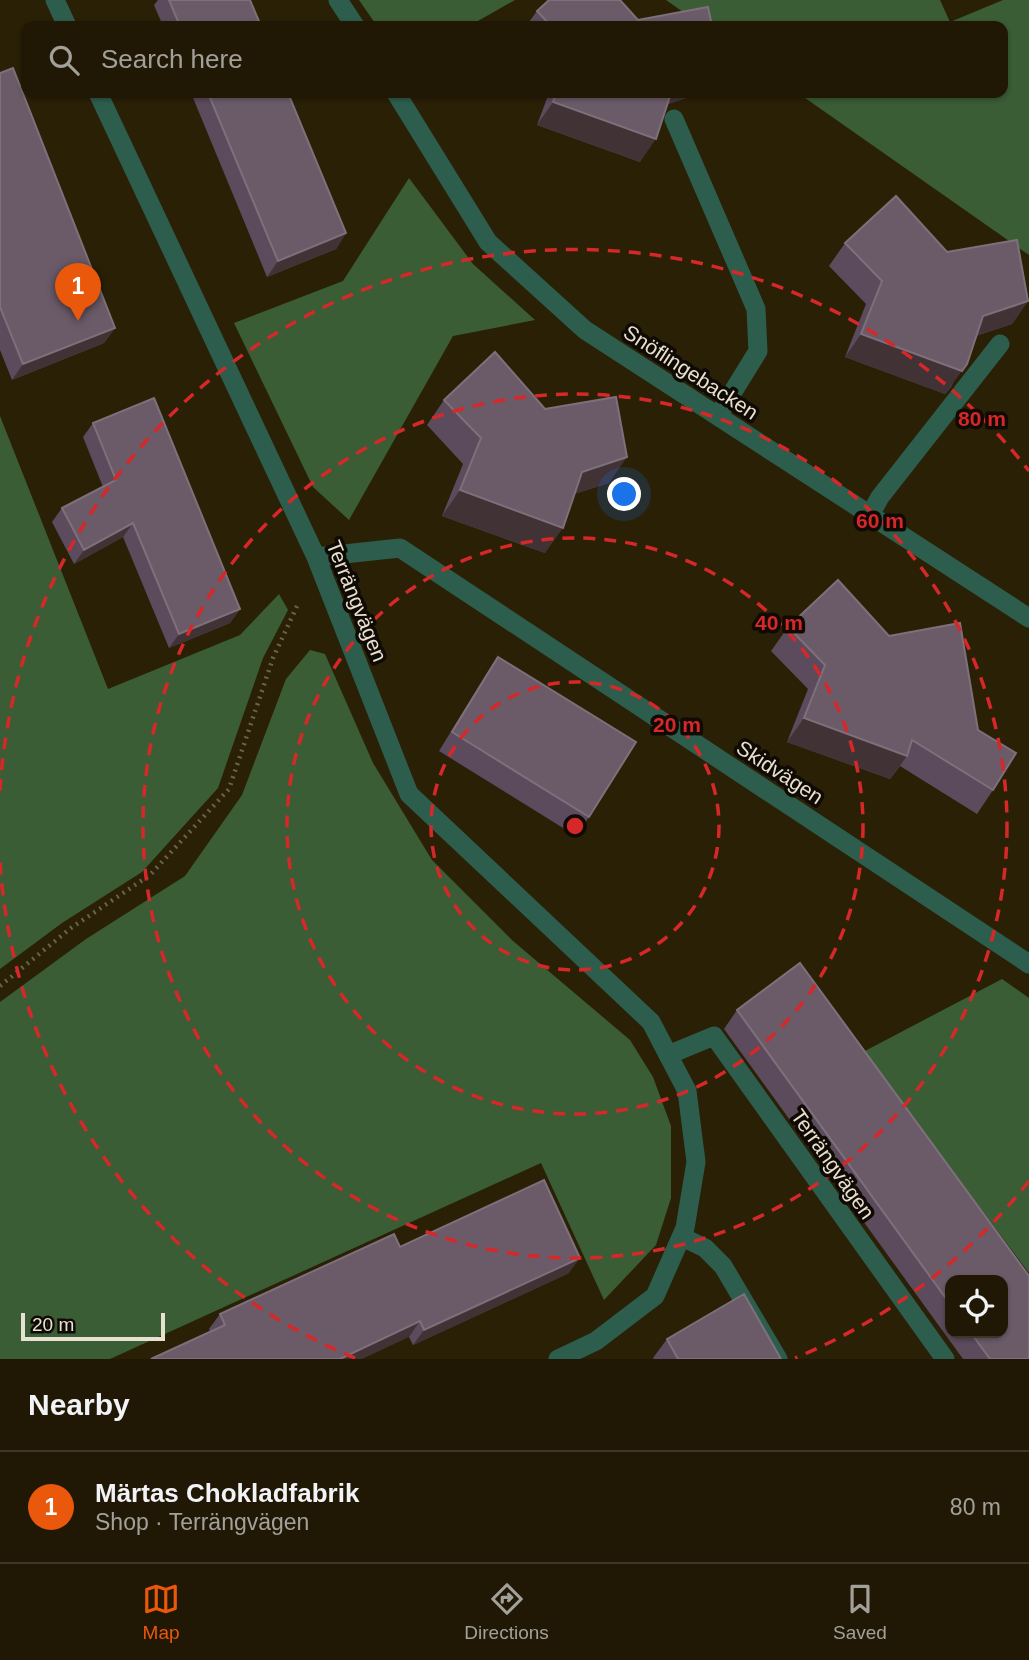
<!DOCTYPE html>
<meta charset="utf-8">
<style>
:root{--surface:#201804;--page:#2d2513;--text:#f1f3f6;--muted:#a2a09a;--line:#3d3726;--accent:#ea580c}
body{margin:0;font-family:Arial,sans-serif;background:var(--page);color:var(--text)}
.controls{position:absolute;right:21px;bottom:21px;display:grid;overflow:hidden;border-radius:14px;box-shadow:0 2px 5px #0004}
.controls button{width:63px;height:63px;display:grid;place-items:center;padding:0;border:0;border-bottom:2px solid var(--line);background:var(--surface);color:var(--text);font:35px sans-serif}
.scale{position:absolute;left:21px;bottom:18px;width:144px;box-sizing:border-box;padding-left:7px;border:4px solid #e8e1d2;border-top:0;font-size:19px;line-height:24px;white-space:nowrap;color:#e8e1d2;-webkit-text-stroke:5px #0f0a03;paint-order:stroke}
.you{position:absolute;left:625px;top:495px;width:24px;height:24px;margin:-18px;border:5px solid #fff;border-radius:50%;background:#1a73e8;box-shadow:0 0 0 10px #1a73e833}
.badge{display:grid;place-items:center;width:46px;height:46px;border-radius:50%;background:var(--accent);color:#fff;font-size:23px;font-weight:700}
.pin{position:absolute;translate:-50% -58px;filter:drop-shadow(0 2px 4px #0008)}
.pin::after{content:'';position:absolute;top:37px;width:24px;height:21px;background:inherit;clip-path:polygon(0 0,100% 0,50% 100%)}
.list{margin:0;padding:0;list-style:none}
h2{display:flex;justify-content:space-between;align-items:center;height:91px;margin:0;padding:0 28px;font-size:30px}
h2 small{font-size:23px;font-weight:400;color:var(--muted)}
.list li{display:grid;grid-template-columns:46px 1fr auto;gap:21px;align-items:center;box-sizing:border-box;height:112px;padding:0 28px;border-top:2px solid var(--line)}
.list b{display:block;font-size:26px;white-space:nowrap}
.list p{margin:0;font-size:23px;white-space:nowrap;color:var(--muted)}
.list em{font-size:23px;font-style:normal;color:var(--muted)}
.icon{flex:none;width:38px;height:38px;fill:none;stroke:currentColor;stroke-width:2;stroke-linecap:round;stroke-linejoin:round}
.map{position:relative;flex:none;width:1029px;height:1359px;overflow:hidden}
.search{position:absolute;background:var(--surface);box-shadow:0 2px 5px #0004;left:21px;right:21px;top:21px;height:77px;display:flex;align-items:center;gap:18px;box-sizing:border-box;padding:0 24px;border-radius:14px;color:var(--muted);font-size:26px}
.sheet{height:203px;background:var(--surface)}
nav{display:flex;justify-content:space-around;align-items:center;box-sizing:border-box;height:98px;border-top:2px solid var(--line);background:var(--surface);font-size:19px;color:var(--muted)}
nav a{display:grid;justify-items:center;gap:4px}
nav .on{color:var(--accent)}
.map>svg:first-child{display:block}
.forest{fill:#3a5d35}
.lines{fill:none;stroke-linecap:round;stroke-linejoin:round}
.path{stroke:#6b624c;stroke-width:4.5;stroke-dasharray:2 5;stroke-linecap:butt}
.service{stroke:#2d5e4d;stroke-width:19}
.minor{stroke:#2d5e4d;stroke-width:19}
.wall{fill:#5c4a5d;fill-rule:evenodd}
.shaded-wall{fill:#413335}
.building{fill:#6b5b69;stroke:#7e707a;stroke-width:2}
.ring{fill:none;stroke:#d62828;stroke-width:3.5;stroke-dasharray:12 9}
.labels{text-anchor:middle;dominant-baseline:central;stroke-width:7;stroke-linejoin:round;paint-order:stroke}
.street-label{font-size:21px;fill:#e8e1d2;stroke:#0f0a03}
.centre{fill:#d62828;stroke:#0f0a03;stroke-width:3.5}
.ring-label{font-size:21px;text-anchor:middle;font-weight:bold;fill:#d62828;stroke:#0f0a03;stroke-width:7;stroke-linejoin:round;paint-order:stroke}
</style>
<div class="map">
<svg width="1029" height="1359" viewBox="0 0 1029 1359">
<rect width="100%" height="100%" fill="#2a2006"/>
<!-- forest -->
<path class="forest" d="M 359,0 L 515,0 L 469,26 L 377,26 Z
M 666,0 L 940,0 L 950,22 L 1003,0 L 1029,0 L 1029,255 L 798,93 L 1003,93 L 1003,26 L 703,26 Z
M 409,178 L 473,264 L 535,320 L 453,336 L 349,520 L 313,487 L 234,323 L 343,281 Z
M 0,416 L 108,689 L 240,635 L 279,594 L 288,610 L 263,658 L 218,788 L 142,872 L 62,923 L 0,969 Z
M 310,650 L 325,654 L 373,763 L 432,860 L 513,941 L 630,1040 L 653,1077 L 671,1126 L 671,1198 L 656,1245 L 604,1300 L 541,1163 L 110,1359 L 0,1359 L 0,1002 L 86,939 L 185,876 L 242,795 L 286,679 Z
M 1002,979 L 1029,998 L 1029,1273 L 863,1052 Z"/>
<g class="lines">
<!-- path -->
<path class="path" d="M 0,986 L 71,928 L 150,875 L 229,789 L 273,658 L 297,606"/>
<!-- service -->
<path class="service" d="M 674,119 L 756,309 L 758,351 L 718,416
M 870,515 L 880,497 L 1000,344
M 668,1055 L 714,1036 L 945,1359
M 682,1237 L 705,1248 L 723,1266 L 778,1359"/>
<!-- minor -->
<path class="minor" d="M 55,0 L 67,26
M 338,0 L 355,26
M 98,93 L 316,557 L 409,794 L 651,1022 L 687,1091 L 696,1162 L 685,1228 L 655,1296 L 596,1341 L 558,1359
M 396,93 L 488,242 L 585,330 L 1029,618
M 316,557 L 400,548 L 1029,964"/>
</g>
<!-- wall -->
<path class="wall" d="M 158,0 L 250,0 L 261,26 L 163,26 L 154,5 Z
M 537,11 L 638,20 L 712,26 L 526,26 Z
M 0,73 L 115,328 L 104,343 L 12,380 L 0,350 Z
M 191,93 L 288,93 L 346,233 L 336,249 L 267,277 Z
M 549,93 L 701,93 L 668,104 L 640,162 L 537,125 Z
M 845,243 L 947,252 L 1028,301 L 1012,324 L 976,336 L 951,387 L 945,394 L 845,357 L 866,304 L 829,266 Z
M 444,400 L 609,483 L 574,494 L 545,553 L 442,516 L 463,464 L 427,425 Z
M 93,423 L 240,609 L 230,623 L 169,648 L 123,537 L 74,564 L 52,522 L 62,508 L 103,487 L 83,437 Z
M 788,627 L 978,730 L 993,790 L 977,814 L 900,766 L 890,779 L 787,742 L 808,689 L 771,651 Z
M 498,657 L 589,817 L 576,836 L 439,751 L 485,676 Z
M 737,1010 L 1029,1359 L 963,1359 L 724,1029 ZM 950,1280 L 1003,1333 L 950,1333 Z
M 400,1247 L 569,1273 L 413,1345 L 409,1337 L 210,1332 L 209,1329 L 220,1314 Z
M 667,1339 L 781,1359 L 654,1359 L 653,1358 Z"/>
<!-- shaded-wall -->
<path class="shaded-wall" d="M 668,93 L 701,93 L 658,107 Z
M 553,102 L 656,139 L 640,162 L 537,125 Z
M 346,233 L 336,249 L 267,277 L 278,261 Z
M 1028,301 L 1012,324 L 967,339 L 983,316 Z
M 115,328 L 104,343 L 12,380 L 23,364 Z
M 861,334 L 967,364 L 945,394 L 845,357 Z
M 627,457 L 609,483 L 564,497 L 582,472 Z
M 460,490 L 563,528 L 545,553 L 442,516 Z
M 133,523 L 123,537 L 74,564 L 84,550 Z
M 240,609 L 230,623 L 169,648 L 179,634 Z
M 804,718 L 907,756 L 890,779 L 787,742 Z
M 580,1258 L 569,1273 L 413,1345 L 424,1330 Z
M 420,1321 L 409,1337 L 362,1359 L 340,1359 Z"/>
<!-- building -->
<path class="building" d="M 169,0 L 250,0 L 261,26 L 180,26 Z
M 549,0 L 620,0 L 638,20 L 708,7 L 712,26 L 551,26 L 537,11 Z
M 13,68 L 115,328 L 23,364 L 0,307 L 0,73 Z
M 208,93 L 288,93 L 346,233 L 278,261 Z
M 556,93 L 671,93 L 656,139 L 553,102 Z
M 896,196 L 947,252 L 1017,240 L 1028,301 L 983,316 L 967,364 L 962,371 L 861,334 L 882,281 L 845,243 Z
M 495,352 L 545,409 L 616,397 L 627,457 L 582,472 L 563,528 L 460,490 L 481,438 L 444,400 Z
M 154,398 L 240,609 L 179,634 L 133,523 L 84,550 L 62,508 L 116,480 L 93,423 Z
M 838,580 L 889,636 L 960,623 L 978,730 L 1016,753 L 993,790 L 912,740 L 907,756 L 804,718 L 825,665 L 788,627 Z
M 498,657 L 636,742 L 589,817 L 452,732 Z
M 800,963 L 1029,1276 L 1029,1359 L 990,1359 L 971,1333 L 1003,1333 L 1003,1280 L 950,1280 L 950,1304 L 737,1010 Z
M 544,1180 L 580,1258 L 424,1330 L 420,1321 L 340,1359 L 151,1359 L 225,1325 L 220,1314 L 394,1234 L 400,1247 Z
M 744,1294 L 781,1359 L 678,1359 L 667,1339 Z"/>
<!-- distance rings -->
<g class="ring">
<circle cx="575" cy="826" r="144"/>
<circle cx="575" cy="826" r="288"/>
<circle cx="575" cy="826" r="432"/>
<path d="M1029 1181A576 576 0 0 1 795 1358M355 1358A576 576 0 0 1 0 861M0 791A576 576 0 0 1 1029 471"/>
</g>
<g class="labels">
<!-- street labels -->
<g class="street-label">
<text transform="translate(691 372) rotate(33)">Snöflingebacken</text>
<text transform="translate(357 601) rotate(68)">Terrängvägen</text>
<text transform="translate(780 772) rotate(33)">Skidvägen</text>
<text transform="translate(833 1164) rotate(55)">Terrängvägen</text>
</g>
</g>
<circle cx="575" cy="826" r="10" class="centre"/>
<g class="ring-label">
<text x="982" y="426">80 m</text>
<text x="880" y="528">60 m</text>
<text x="779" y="630">40 m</text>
<text x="677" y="732">20 m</text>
</g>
</svg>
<div class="controls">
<button><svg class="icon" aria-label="locate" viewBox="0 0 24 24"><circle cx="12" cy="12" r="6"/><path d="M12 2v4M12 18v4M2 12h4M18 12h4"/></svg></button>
</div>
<div class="scale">20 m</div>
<div class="you"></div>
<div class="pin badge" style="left:78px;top:321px">1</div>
<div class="search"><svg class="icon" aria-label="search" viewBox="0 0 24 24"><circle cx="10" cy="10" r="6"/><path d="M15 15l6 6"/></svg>Search here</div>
</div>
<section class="sheet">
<h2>Nearby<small></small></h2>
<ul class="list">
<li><span class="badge">1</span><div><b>Märtas Chokladfabrik</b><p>Shop · Terrängvägen</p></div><em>80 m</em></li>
</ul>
</section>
<nav>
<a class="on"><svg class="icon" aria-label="map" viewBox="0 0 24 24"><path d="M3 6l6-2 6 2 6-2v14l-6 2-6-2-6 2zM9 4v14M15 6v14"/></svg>Map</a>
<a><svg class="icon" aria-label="directions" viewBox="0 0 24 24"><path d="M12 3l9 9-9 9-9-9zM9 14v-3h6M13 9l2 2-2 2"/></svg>Directions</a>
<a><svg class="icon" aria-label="saved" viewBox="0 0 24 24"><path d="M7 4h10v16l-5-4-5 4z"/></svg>Saved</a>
</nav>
